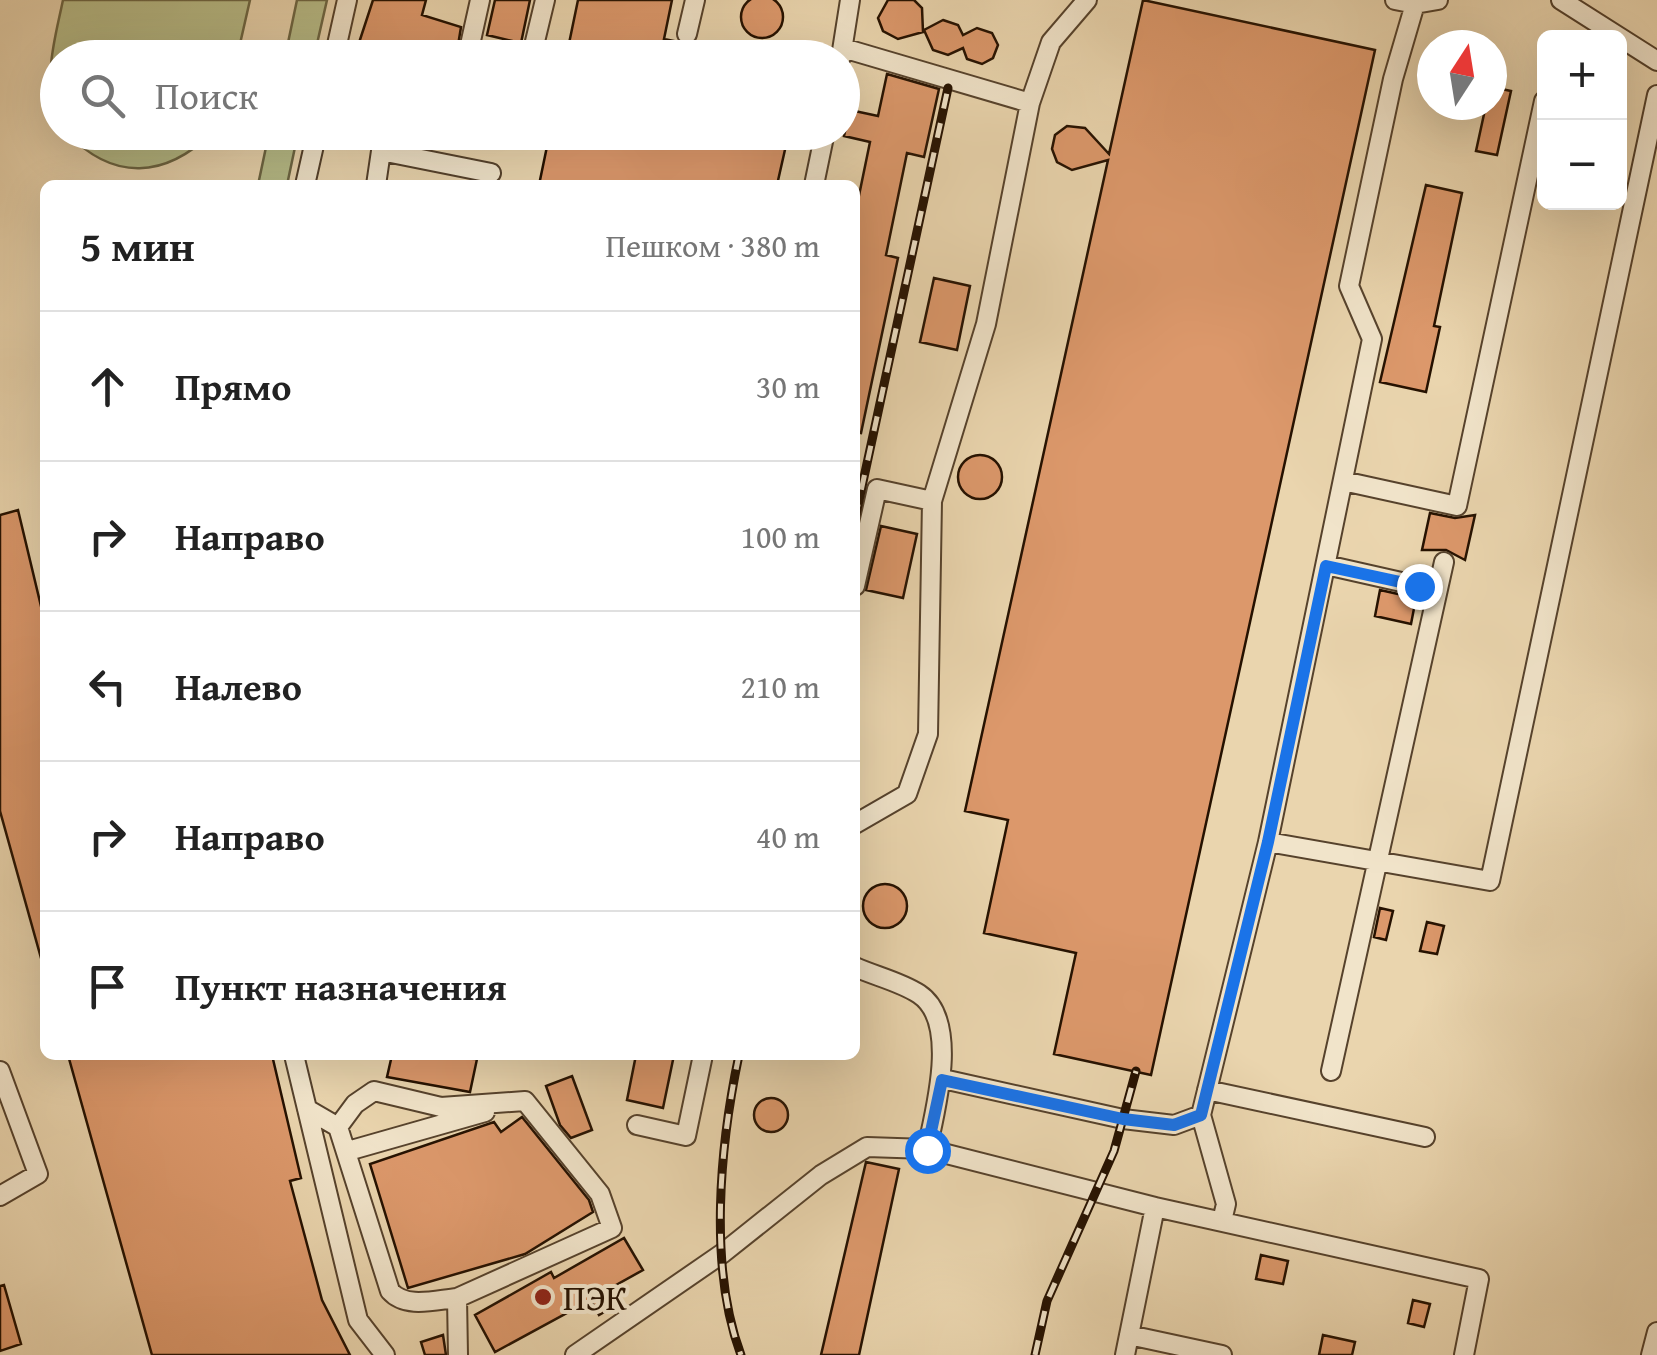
<!DOCTYPE html>
<html lang="ru">
<meta charset="utf-8">
<style>
:root{--surface:#fff;--page:#f2f2f2;--text:#222;--muted:#767676;--line:#e0e0e0}
body{margin:0;font-family:"Gentium Book Plus",serif;background:var(--page);color:var(--text)}
.controls{position:absolute;right:30px;top:30px;display:grid;overflow:hidden;border-radius:15px;box-shadow:0 10px 40px #0002}
.controls button{width:90px;height:90px;display:grid;place-items:center;padding:0;border:0;border-bottom:2px solid var(--line);background:var(--surface);color:var(--text);font:50px sans-serif}
.compass{position:absolute;left:1417px;top:30px;width:90px;height:90px;border-radius:50%;background:var(--surface);box-shadow:0 10px 40px #0002;rotate:12deg}
.stop{position:absolute;width:30px;height:30px;margin:-22px;border:8px solid #1a73e8;border-radius:50%;background:#fff}
.stop.end{background:#1a73e8;border-color:#fff;box-shadow:0 2px 10px #0008}
.list{margin:0;padding:0;list-style:none}
h2{display:flex;justify-content:space-between;align-items:center;height:130px;margin:0;padding:0 40px;font-size:42px}
h2 small{font-size:32px;font-weight:400;color:var(--muted)}
.list li{display:grid;grid-template-columns:65px 1fr auto;gap:30px;align-items:center;box-sizing:border-box;height:150px;padding:0 40px;border-top:2px solid var(--line)}
.list b{display:block;font-size:38px;white-space:nowrap}
.list em{font-size:32px;font-style:normal;color:var(--muted)}
.icon{flex:none;width:55px;height:55px;fill:none;stroke:currentColor;stroke-width:2;stroke-linecap:round;stroke-linejoin:round}
.map{position:relative;flex:none;width:1657px;height:1355px;overflow:hidden}
.search{position:absolute;background:var(--surface);box-shadow:0 10px 40px #0002;left:40px;top:40px;width:820px;height:110px;display:flex;align-items:center;gap:25px;box-sizing:border-box;padding:0 35px;border-radius:55px;color:var(--muted);font-size:38px}
.panel{position:absolute;background:var(--surface);box-shadow:0 10px 40px #0002;left:40px;top:180px;width:820px;height:880px;border-radius:15px}
.map>svg:first-child{display:block}
.grass{fill:#b8bd89;stroke:#6e6744;stroke-width:2.5}
.building{fill:#dc986b;stroke:#251100;stroke-width:2.5}
.lines{fill:none;stroke-linecap:round;stroke-linejoin:round}
.minor-casing{stroke:#56422c;stroke-width:22}
.minor{stroke:#f1e4ca;stroke-width:18}
.rail-casing{stroke:#251100;stroke-width:9}
.rail{stroke:#f1e4ca;stroke-width:5;stroke-dasharray:15;stroke-linecap:butt}
.route{stroke:#1a73e8;stroke-width:12}
.poi-dot{fill:#8f2418;stroke:#f1e4ca;stroke-width:4}
.labels{text-anchor:middle;dominant-baseline:central;stroke-width:8;stroke-linejoin:round;paint-order:stroke}
.poi-label{font-size:35px;fill:#251100;stroke:#f1e4ca;text-anchor:start}
</style>
<div class="map">
<svg width="1657" height="1355" viewBox="0 0 1657 1355">
<rect width="100%" height="100%" fill="#ead5ae"/>
<filter id="stains"><feTurbulence type="fractalNoise" baseFrequency=".002" numOctaves="4"/><feColorMatrix values="0 0 0 0 .2 0 0 0 0 .09 0 0 0 0 .02 0 0 0 .5 -.17"/></filter>
<radialGradient id="worn" r=".72"><stop offset=".6" stop-color="#630" stop-opacity="0"/><stop offset="1" stop-color="#630" stop-opacity=".3"/></radialGradient>
<!-- grass -->
<path class="grass" d="M 63,0 L 250,0 L 237,57 L 58,58 L 57,114 C 43,76 55,39 63,0 Z
M 297,0 L 327,0 L 314,57 L 285,57 Z
M 67,133 L 212,133 C 165,178 114,182 67,133 Z
M 269,133 L 298,133 L 287,185 L 258,185 Z"/>
<!-- building -->
<path class="building" d="M741 17a21 21 0 1 1 42 0a21 21 0 1 1-42 0Z
M 373,0 L 426,0 L 422,15 L 461,27 L 456,58 L 354,58 Z
M 495,0 L 530,0 L 521,43 L 487,35 Z
M 578,0 L 672,0 L 664,39 L 722,51 L 721,58 L 566,58 Z
M 888,0 L 914,0 L 922,8 L 923,32 L 898,39 L 883,31 L 878,18 Z
M 1143,0 L 1375,50 L 1151,1075 L 1054,1054 L 1076,953 L 984,933 L 1008,820 L 965,811 L 1108,160 L 1072,170 L 1057,162 L 1052,149 L 1055,135 L 1067,126 L 1085,128 L 1109,154 Z
M 943,20 L 958,25 L 963,35 L 977,28 L 992,33 L 998,45 L 993,58 L 982,64 L 967,59 L 963,48 L 948,55 L 933,50 L 924,30 Z
M 887,74 L 939,89 L 924,157 L 907,153 L 886,255 L 898,258 L 861,433 L 855,432 L 855,215 L 870,142 L 844,136 L 850,110 L 878,116 Z
M 1492,87 L 1511,91 L 1497,155 L 1476,151 L 1486,105 L 1492,105 Z
M 550,132 L 789,132 L 777,185 L 539,185 Z
M 1426,185 L 1462,193 L 1434,326 L 1440,327 L 1426,392 L 1380,382 Z
M 934,278 L 970,286 L 957,350 L 920,342 Z
M958 477a22 22 0 1 1 44 0a22 22 0 1 1-44 0Z
M 18,510 L 45,623 L 45,957 L 41,958 L 0,811 L 0,515 Z
M 1430,513 L 1455,518 L 1475,515 L 1465,560 L 1446,550 L 1422,550 Z
M 881,526 L 917,534 L 903,598 L 866,590 Z
M 1380,590 L 1416,598 L 1411,624 L 1375,616 Z
M863 906a22 22 0 1 1 44 0a22 22 0 1 1-44 0Z
M 1380,908 L 1393,911 L 1386,940 L 1374,937 Z
M 1427,922 L 1444,926 L 1437,954 L 1420,951 Z
M 68,1055 L 272,1055 L 301,1178 L 290,1181 L 322,1300 L 350,1355 L 152,1355 Z
M 392,1055 L 477,1059 L 470,1092 L 387,1077 Z
M 636,1055 L 674,1055 L 663,1108 L 627,1100 Z
M 572,1076 L 592,1130 L 571,1138 L 560,1125 L 546,1086 Z
M754 1115a17 17 0 1 1 34 0a17 17 0 1 1-34 0Z
M 522,1117 L 589,1200 L 593,1212 L 525,1254 L 408,1288 L 370,1164 L 494,1122 L 501,1132 Z
M 866,1162 L 899,1169 L 859,1355 L 821,1355 Z
M 624,1238 L 643,1270 L 609,1289 L 618,1304 L 599,1315 L 591,1300 L 495,1352 L 475,1315 L 551,1272 L 554,1278 Z
M 1261,1255 L 1288,1261 L 1283,1284 L 1256,1279 Z
M 4,1285 L 21,1344 L 0,1351 L 0,1286 Z
M 1413,1300 L 1430,1304 L 1424,1327 L 1408,1323 Z
M 443,1335 L 446,1355 L 425,1355 L 421,1342 Z
M 1323,1335 L 1355,1342 L 1352,1355 L 1319,1355 Z"/>
<g class="lines">
<!-- minor casing -->
<g class="minor-casing">
<path id="minor" d="M 480,0 L 468,54 L 482,58
M 1416,0 L 1415,4 L 1438,0
M 1561,0 L 1657,61
M 687,34 L 695,0
M 843,48 L 1030,103
M 841,57 L 850,0
M 334,58 L 347,0
M 531,58 L 545,0
M 305,185 L 317,132
M 376,185 L 381,151 L 491,173
M 814,185 L 825,132
M 1343,481 L 1457,506 L 1544,101
M 1326,565 L 1419,586
M 855,586 L 877,489 L 932,501
M 855,824 L 907,794 L 928,734 L 932,501 L 986,324 L 1030,103 L 1051,42 L 1087,0
M 1268,842 L 1490,881 L 1657,95
M 855,967 C 875,976 901,982 919,994 C 960,1021 935,1111 927,1149
M 294,1055 L 358,1320 L 385,1355
M 0,1071 L 38,1174 L 0,1196
M 1331,1071 L 1444,562
M 943,1079 L 1123,1119 L 1174,1125 L 1201,1115
M 1207,1090 L 1425,1137
M 307,1109 L 338,1127 L 390,1291 C 406,1309 435,1300 457,1298
M 637,1125 L 686,1136 L 703,1055
M 338,1127 L 355,1104 L 374,1091 L 441,1107 L 525,1101 L 600,1194 L 612,1228 L 457,1298 L 458,1355
M 348,1151 L 485,1112
M 1155,1207 L 1479,1279 L 1464,1355
M 1222,1221 L 1226,1204 L 1201,1115 L 1268,842 L 1372,339 L 1349,286 L 1393,79 L 1415,4 L 1395,0
M 1129,1335 L 1222,1355
M 575,1355 L 723,1253 L 821,1175 L 867,1147 L 927,1149 L 1155,1207 L 1125,1355
M 1651,1355 L 1657,1332"/>
</g>
<!-- minor -->
<use href="#minor" class="minor"/>
<!-- rail casing -->
<g class="rail-casing">
<path id="rail" d="M 855,519 L 948,88
M 739,1055 C 720,1145 708,1267 741,1355
M 1035,1355 L 1047,1301 L 1114,1151 L 1136,1071"/>
</g>
<!-- rail -->
<use href="#rail" class="rail"/>
</g>
<g class="lines">
<!-- route -->
<path class="route" d="M 927,1150 L 942,1080 L 1123,1119 L 1174,1125 L 1201,1115 L 1268,842 L 1326,566 L 1419,586"/>
</g>
<!-- markers -->
<circle class="poi-dot" cx="543" cy="1297" r="10"/>
<g class="labels">
<!-- poi labels -->
<g class="poi-label">
<text x="563" y="1297">ПЭК</text>
</g>
</g>
<rect width="100%" height="100%" filter="url(#stains)"/>
<rect width="100%" height="100%" fill="url(#worn)"/>
</svg>
<div class="controls">
<button>+</button>
<button>−</button>
</div>
<svg class="compass" viewBox="-18 -18 36 36"><path d="M0-13l5 13h-10z" fill="#e53935"/><path d="M0 13l5-13h-10z" fill="#767676"/></svg>
<div class="stop" style="left:927px;top:1150px"></div>
<div class="stop end" style="left:1419px;top:586px"></div>
<div class="search"><svg class="icon" aria-label="search" viewBox="0 0 24 24"><circle cx="10" cy="10" r="6"/><path d="M15 15l6 6"/></svg>Поиск</div>
<section class="panel">
<h2>5 мин<small>Пешком · 380 m</small></h2>
<ul class="list">
<li><svg class="icon" aria-label="ahead" viewBox="0 0 24 24"><path d="M12 20V5M6 11l6-6 6 6"/></svg><div><b>Прямо</b></div><em>30 m</em></li>
<li><svg class="icon" aria-label="right" viewBox="0 0 24 24"><path d="M7 20v-9h11M14 6l5 5-5 5"/></svg><div><b>Направо</b></div><em>100 m</em></li>
<li><svg class="icon" aria-label="left" viewBox="0 0 24 24"><path d="M17 20v-9H6M10 6l-5 5 5 5"/></svg><div><b>Налево</b></div><em>210 m</em></li>
<li><svg class="icon" aria-label="right" viewBox="0 0 24 24"><path d="M7 20v-9h11M14 6l5 5-5 5"/></svg><div><b>Направо</b></div><em>40 m</em></li>
<li><svg class="icon" aria-label="arrive" viewBox="0 0 24 24"><path d="M6 21V4h12l-3 4 3 4H6"/></svg><div><b>Пункт назначения</b></div></li>
</ul>
</section>
</div>
